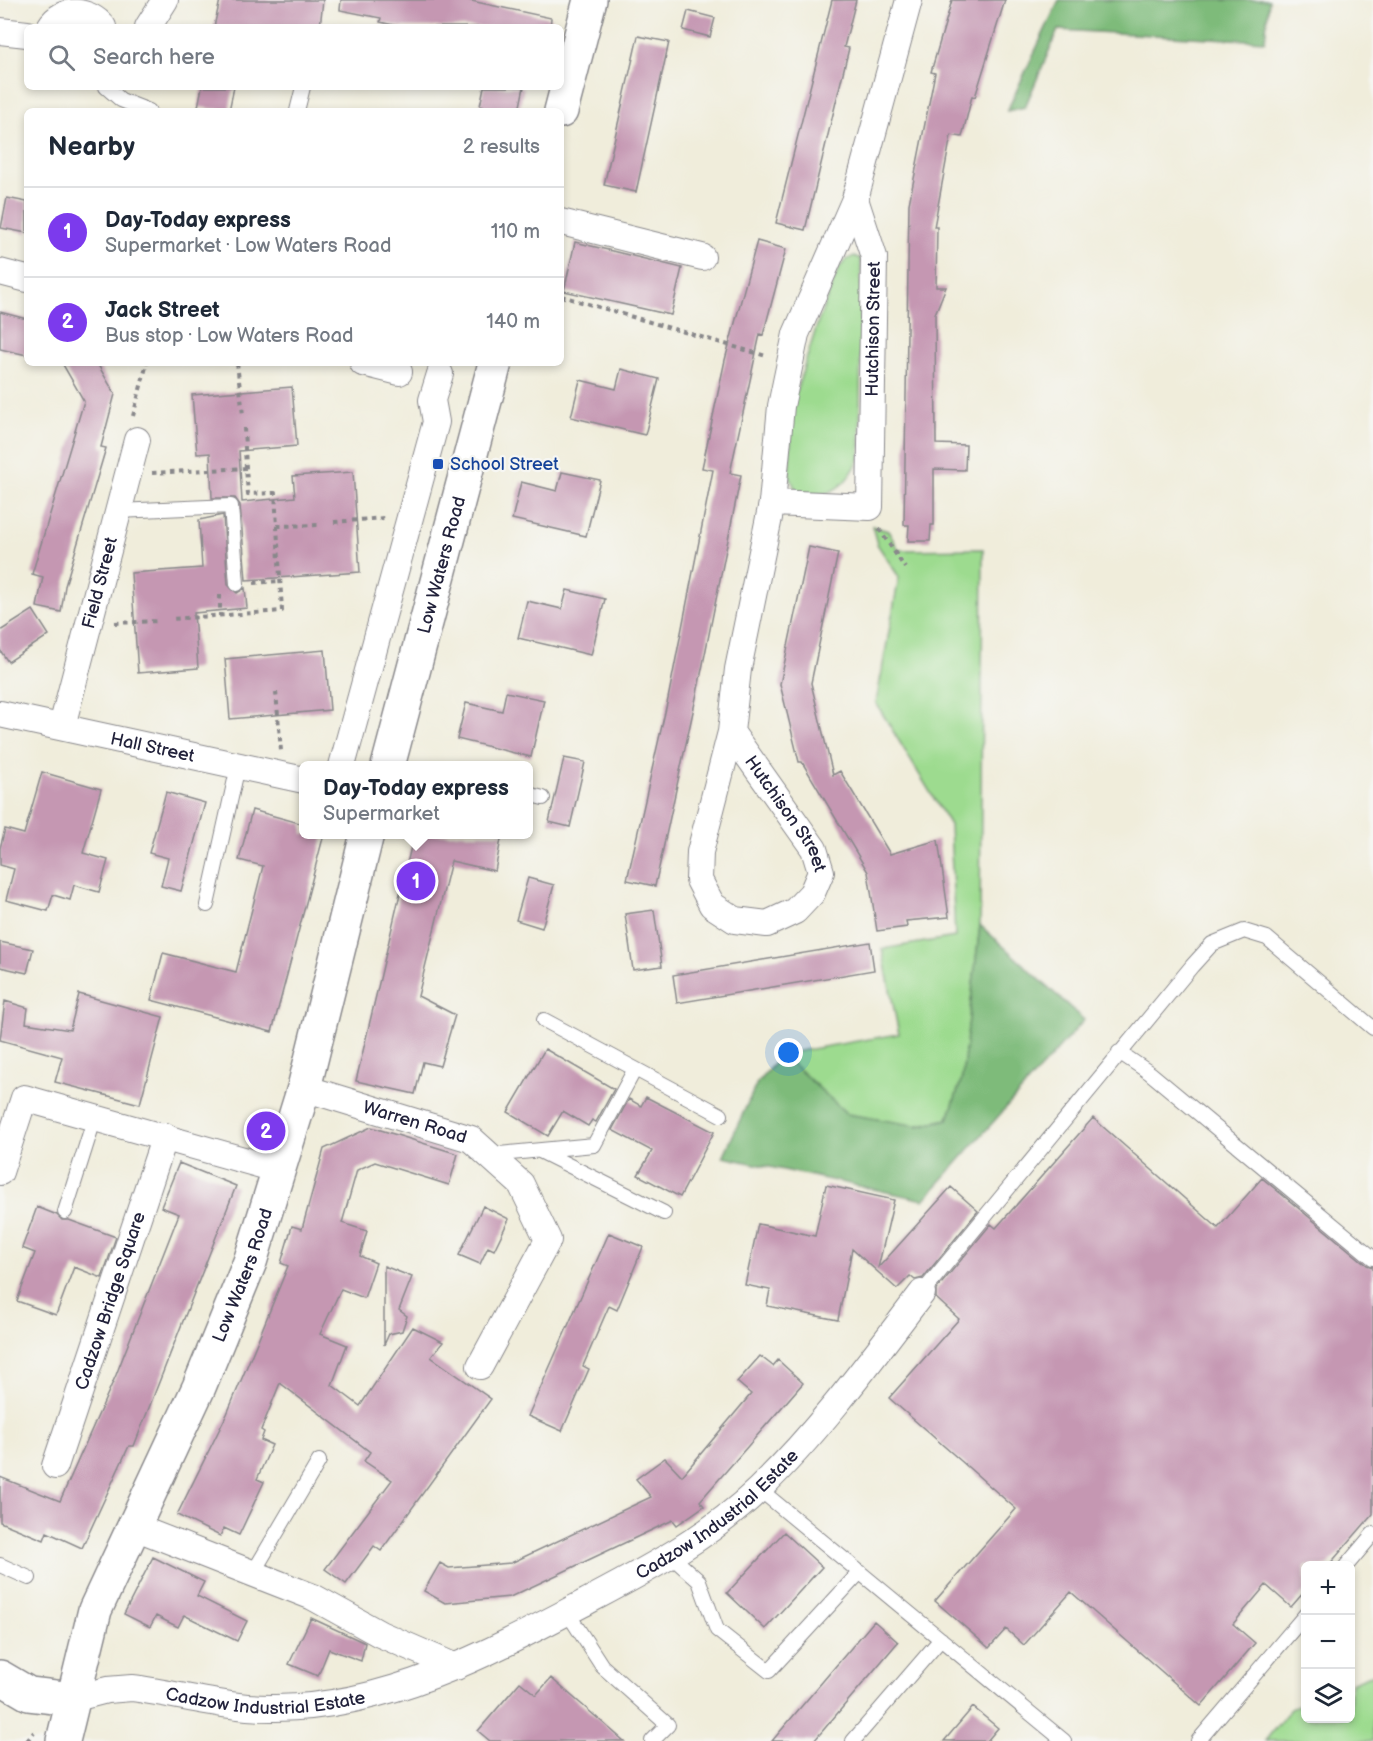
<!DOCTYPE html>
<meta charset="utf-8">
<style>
:root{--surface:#fff;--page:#f6f6f7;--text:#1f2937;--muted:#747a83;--line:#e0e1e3;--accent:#7c3aed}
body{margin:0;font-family:"Balsamiq Sans",sans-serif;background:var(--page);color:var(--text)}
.controls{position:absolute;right:18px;bottom:18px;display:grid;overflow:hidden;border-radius:9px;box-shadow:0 3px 9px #0003}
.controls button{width:54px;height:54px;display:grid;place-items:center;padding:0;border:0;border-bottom:2px solid var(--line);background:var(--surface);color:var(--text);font:30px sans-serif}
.you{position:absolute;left:789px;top:1053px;width:21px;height:21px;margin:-15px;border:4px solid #fff;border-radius:50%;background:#1a73e8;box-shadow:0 0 0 9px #1a73e833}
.badge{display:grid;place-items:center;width:39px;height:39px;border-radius:50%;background:var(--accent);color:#fff;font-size:20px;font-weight:700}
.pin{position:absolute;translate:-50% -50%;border:3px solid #fff;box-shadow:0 2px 6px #0006}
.popup{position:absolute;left:299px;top:761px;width:234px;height:78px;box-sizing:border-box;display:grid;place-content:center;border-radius:9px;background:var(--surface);filter:drop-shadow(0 2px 4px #0005);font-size:20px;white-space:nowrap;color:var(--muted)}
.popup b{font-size:22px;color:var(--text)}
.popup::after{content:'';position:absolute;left:50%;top:100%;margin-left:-12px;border:12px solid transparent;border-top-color:var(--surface)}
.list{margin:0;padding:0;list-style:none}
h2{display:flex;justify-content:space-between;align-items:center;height:78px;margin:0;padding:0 24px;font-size:26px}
h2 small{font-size:20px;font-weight:400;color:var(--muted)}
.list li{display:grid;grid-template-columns:39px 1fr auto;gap:18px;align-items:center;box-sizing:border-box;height:90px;padding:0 24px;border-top:2px solid var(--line)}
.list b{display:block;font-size:22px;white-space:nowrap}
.list p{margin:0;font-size:20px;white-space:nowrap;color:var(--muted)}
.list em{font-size:20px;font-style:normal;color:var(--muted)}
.icon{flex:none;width:33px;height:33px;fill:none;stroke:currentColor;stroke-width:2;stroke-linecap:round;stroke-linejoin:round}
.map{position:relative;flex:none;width:1373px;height:1741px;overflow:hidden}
.search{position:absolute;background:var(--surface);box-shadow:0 3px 9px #0003;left:24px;top:24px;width:540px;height:66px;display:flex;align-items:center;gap:15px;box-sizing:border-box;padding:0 21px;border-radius:9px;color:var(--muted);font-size:22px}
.panel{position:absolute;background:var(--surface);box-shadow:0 3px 9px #0003;left:24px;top:108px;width:540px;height:258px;border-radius:9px}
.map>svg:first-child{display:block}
.green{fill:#9ddb8f;stroke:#607e65;stroke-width:1.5}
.forest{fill:#7ebb7a;stroke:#506e5a;stroke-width:1.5}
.building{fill:#c597b2}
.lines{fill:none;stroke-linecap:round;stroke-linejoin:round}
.lane-casing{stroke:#89888b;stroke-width:16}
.street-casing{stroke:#89888b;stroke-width:28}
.secondary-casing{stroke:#89888b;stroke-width:36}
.primary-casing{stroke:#89888b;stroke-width:36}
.path{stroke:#89888b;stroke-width:4;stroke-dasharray:4.5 4.5;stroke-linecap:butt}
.lane{stroke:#fff;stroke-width:14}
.street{stroke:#fff;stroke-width:26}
.secondary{stroke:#fff;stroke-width:33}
.primary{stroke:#fff;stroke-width:33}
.transit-dot{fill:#1a4fb4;stroke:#f6f6f2;stroke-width:2}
.labels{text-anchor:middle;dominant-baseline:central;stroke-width:4.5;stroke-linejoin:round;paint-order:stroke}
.street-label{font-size:18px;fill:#22223b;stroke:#f6f6f2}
.transit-label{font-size:18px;fill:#164399;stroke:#f6f6f2;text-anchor:start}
</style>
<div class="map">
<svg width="1373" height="1741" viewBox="0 0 1373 1741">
<rect width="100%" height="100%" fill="#f6f6f2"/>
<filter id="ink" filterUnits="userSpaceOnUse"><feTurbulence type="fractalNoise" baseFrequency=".0167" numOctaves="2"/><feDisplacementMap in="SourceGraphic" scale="12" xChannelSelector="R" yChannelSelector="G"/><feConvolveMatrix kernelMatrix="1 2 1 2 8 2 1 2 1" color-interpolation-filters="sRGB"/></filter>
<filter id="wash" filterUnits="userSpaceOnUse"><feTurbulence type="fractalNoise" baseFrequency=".008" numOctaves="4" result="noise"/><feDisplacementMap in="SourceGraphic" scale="24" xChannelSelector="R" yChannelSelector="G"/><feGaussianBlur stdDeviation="1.35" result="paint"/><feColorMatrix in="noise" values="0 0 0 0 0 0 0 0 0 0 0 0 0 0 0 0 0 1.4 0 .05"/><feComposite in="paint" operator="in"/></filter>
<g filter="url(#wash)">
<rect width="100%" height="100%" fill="#f0eddb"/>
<!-- green -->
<path class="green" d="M 854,256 L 861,259 L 860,458 C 846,487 829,501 796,491 L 789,474 L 793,402 L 818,322 L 839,268 L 846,260 Z
M 872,526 L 888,531 L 899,550 L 983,549 L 980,925 L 962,1078 L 948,1119 L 913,1126 L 847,1114 L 782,1054 L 899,1034 L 882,949 L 955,937 L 950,825 L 876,703 L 899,577 L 877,544 Z
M 1373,1674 L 1373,1741 L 1265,1741 L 1291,1708 L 1305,1702 L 1306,1718 L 1350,1718 L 1351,1683 Z"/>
<!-- forest -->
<path class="forest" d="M 1059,0 L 1269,0 L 1265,41 L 1058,30 L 1025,107 L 1007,111 Z
M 980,925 L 1084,1020 L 924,1200 L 723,1157 L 757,1083 L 782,1054 L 847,1114 L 919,1126 L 948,1119 L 962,1078 Z"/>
<g id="blocks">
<!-- building -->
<path class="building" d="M 220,0 L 323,0 L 320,27 L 214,27 Z
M 341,0 L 467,0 L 551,18 L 550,27 L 402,27 L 380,22 L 381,18 L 340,10 Z
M 832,0 L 856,0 L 844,47 L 849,48 L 805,230 L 776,223 Z
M 952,0 L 1005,0 L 975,97 L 972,96 L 962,137 L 951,135 L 934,227 L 937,227 L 936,287 L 946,287 L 935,314 L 936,444 L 966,445 L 965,470 L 934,469 L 934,525 L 931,525 L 930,541 L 908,541 L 909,525 L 904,525 L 909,204 L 935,73 L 931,72 Z
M 688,11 L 715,18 L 710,37 L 683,30 Z
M 638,36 L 669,42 L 636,192 L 604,185 Z
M 202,87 L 234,87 L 229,111 L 198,107 Z
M 484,87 L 524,87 L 519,111 L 501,111 L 480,106 Z
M 7,198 L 27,202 L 27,233 L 1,228 Z
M 757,241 L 786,249 L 763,335 L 760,334 L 730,473 L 741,475 L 699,684 L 655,886 L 627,880 L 668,699 L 713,470 L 702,468 L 725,360 Z
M 575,242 L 682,268 L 671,315 L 564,291 Z
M 0,312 L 27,319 L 27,355 L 0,349 Z
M 62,363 L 97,363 L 115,394 L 101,447 L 106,448 L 65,586 L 61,612 L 37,607 L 43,577 L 32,574 L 84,401 Z
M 621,369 L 659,379 L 645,435 L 571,417 L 580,380 L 616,389 Z
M 292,387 L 297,446 L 239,451 L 242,502 L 295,497 L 293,476 L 353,472 L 360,572 L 246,580 L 240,505 L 235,498 L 212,498 L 210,453 L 197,454 L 192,395 Z
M 562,472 L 600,480 L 586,536 L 512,519 L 521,482 L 557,491 Z
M 223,515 L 228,585 L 237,593 L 245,588 L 247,608 L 194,613 L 198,668 L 138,673 L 131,573 L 202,568 L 199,520 Z
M 809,547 L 838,553 L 811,683 L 833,775 L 840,771 L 890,854 L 938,840 L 949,917 L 906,921 L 907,927 L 877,931 L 868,872 L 802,762 L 799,762 L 780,684 Z
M 567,590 L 605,599 L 591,655 L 518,638 L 527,601 L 562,609 Z
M 33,610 L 49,635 L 8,662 L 0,650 L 0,631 Z
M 325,650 L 330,710 L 230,719 L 225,659 Z
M 506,692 L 544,700 L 531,757 L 457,739 L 466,703 L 502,711 Z
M 564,758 L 585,762 L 570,827 L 549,822 Z
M 42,772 L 101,789 L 83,853 L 108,860 L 99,892 L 74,885 L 70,900 L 53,895 L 48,911 L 6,900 L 14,869 L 0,865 L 0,848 L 5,829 L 24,834 Z
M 166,792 L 205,803 L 181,891 L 161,886 L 168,858 L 149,853 Z
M 252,810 L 303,824 L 303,834 L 324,834 L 272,1032 L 151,1000 L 163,953 L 236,972 L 263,866 L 239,860 Z
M 414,834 L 502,834 L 495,871 L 451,861 L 418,996 L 455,1015 L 440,1066 L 423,1062 L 415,1094 L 356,1081 Z
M 528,878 L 554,885 L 542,928 L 516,920 Z
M 654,910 L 662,966 L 633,970 L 625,914 Z
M 0,942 L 33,949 L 27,973 L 0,967 Z
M 870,942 L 874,970 L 677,1003 L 673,975 Z
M 79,994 L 163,1017 L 140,1104 L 55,1082 L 62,1057 L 0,1040 L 5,1001 L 28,1008 L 26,1023 L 70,1030 Z
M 545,1049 L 614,1089 L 596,1122 L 592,1120 L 588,1126 L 563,1111 L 548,1136 L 508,1112 Z
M 646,1097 L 714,1132 L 680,1197 L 638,1175 L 652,1151 L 612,1130 L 629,1099 L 641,1106 Z
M 1093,1118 L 1218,1228 L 1262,1178 L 1367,1265 L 1373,1267 L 1373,1514 L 1328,1566 L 1305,1566 L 1305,1591 L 1291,1607 L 1266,1585 L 1233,1624 L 1255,1643 L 1201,1706 L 1071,1592 L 1024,1645 L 1006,1629 L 989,1648 L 935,1601 L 1016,1509 L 889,1398 L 959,1319 L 936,1298 L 936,1290 L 991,1224 L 996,1228 Z
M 371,1127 L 458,1154 L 449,1185 L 375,1162 L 357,1170 L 342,1223 L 367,1231 L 360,1256 L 376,1263 L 364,1298 L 341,1289 L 320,1334 L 347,1345 L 332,1385 L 360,1406 L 413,1327 L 443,1342 L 431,1357 L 491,1399 L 381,1551 L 374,1546 L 346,1584 L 325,1569 L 392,1480 L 364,1461 L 370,1452 L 280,1383 L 261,1430 L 264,1432 L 261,1440 L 272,1445 L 257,1479 L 264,1482 L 239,1535 L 224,1528 L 220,1536 L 177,1515 L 227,1414 L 258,1340 L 288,1266 L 281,1263 L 292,1226 L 302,1229 L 324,1149 Z
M 179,1163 L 236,1186 L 134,1446 L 129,1446 L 82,1548 L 47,1532 L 44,1540 L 0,1522 L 0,1477 L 60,1501 L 116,1375 L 179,1214 L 161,1207 Z
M 826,1185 L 894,1200 L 878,1268 L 951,1187 L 978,1211 L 923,1278 L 915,1280 L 910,1276 L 897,1289 L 852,1249 L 838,1320 L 767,1306 L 770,1290 L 745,1285 L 758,1224 L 815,1236 Z
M 483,1206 L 509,1219 L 494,1250 L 488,1247 L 480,1264 L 459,1255 Z
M 37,1207 L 57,1215 L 62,1220 L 69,1220 L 116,1237 L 102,1278 L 74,1267 L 56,1315 L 17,1301 L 35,1253 L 22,1248 Z
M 609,1233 L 643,1247 L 617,1310 L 609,1306 L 583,1366 L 589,1369 L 562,1431 L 528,1416 Z
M 384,1266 L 412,1277 L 399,1310 L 407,1316 L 402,1331 L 389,1334 L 384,1345 Z
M 760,1356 L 773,1366 L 778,1360 L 803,1383 L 700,1501 L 704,1506 L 677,1525 L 673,1520 L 510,1597 L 445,1603 L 424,1591 L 440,1563 L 449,1568 L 511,1563 L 651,1497 L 636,1479 L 665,1458 L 682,1476 L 751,1394 L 737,1382 Z
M 784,1532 L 822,1567 L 765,1629 L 727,1593 Z
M 153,1557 L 204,1582 L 197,1596 L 247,1621 L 237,1641 L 184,1615 L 178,1627 L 156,1616 L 150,1627 L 124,1614 Z
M 311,1618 L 365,1643 L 361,1661 L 329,1649 L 318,1676 L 289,1664 Z
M 874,1621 L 898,1642 L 814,1741 L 772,1741 Z
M 551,1678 L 624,1741 L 490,1741 L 478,1731 L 520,1682 L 536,1695 Z
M 973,1707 L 998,1728 L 987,1741 L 944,1741 Z"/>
</g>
</g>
<g filter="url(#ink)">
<use href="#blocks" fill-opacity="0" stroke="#89888b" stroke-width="1.5"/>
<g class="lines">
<!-- lane casing -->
<g class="lane-casing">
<path id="lane" d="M 106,87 L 121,100 L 149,111
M 297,111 L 303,87
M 118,511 L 231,506 L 237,584
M 528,794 L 543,798
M 207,905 L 238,766
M 544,1020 L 721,1115
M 1119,1052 L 1150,1073 L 1373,1258
M 540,1151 L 664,1213
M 489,1155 L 594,1145 L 635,1069
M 65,1212 L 95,1117
M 922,1293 L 1192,966 L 1212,944 L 1244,931 L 1267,938 L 1373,1028
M 759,1489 L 1064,1741
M 671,1556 L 699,1581 L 717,1630 L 769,1671 L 860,1572
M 0,1565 L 29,1578
M 1346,1566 L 1373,1534
M 253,1573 L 319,1461
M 567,1612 L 602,1666 L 668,1725 L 652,1741
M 853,1741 L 941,1639
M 1198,1741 L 1306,1614"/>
</g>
<!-- street casing -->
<g class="street-casing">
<g id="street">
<path d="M 50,27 C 62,6 90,10 103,27"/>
<path d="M 148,27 L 165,0"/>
<path d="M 0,31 L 27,34"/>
<path d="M 561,222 L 702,257"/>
<path d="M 0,272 L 27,279"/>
<path d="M 363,363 L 399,372"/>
<path id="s1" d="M 772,503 L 870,507 L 874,257 L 855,199"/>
<path id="s2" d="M 0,714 L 304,780"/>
<path id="s3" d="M 62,726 L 137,440"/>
<path id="s4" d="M 731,732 L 814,849 L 821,872 L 812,893 L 795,911 L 767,924 L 735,920 L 712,905 L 699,880 L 700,852 L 731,732 L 738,669 L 772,503 L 781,406 L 796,334 L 855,199 L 909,0"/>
<path d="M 342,766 L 436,422 L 432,400 L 440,374"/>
<path id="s5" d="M 304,1088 L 471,1139 L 521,1184 L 548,1240 L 480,1366"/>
<path d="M 0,1172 L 24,1098 L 279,1170"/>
<path id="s6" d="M 55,1466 L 165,1136"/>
<path d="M 132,1526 L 313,1597 L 380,1634 L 456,1667"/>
<path id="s7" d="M 72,1699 L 107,1690 L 132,1688 C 179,1694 229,1709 276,1708 C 388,1707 489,1653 586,1602 C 648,1569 708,1538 759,1489 C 820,1430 871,1360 922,1293"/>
</g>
</g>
<!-- secondary casing -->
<g class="secondary-casing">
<path id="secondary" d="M 0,1677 L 29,1694 L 72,1699"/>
</g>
<!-- primary casing -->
<g class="primary-casing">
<g id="primary">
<path d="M 561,111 L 590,0"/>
<path id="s8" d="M 388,766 L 495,363"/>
<path id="s9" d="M 63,1741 L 95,1610 L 199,1387 L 250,1262 L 304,1088 L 367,834"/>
</g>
</g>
<!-- path -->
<path class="path" d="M 561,296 L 766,356
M 237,363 L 243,415
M 133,416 L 147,363
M 244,428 L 246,468
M 152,473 L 246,468 L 248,494 L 275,493 L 282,611 L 171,619
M 334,522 L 384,518
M 277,526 L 321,525
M 879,529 L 905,568
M 254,583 L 280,581
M 220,595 L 220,616
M 115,623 L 159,621
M 276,692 L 281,751
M 27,1741 L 34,1732"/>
<!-- lane -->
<use href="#lane" class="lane"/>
<!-- street -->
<use href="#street" class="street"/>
<!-- secondary -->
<use href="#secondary" class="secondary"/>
<!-- primary -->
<use href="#primary" class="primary"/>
</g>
</g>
<!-- markers -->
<rect class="transit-dot" x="432" y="458" width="12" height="12" rx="3"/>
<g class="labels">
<!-- street labels -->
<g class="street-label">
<text stroke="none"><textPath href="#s1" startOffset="276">Hutchison Street</textPath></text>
<text stroke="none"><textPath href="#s8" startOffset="208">Low Waters Road</textPath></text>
<text stroke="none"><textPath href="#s3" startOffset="148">Field Street</textPath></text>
<text stroke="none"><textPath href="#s2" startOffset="156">Hall Street</textPath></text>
<text stroke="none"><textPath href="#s4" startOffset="99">Hutchison Street</textPath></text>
<text stroke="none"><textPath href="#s5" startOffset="116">Warren Road</textPath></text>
<text stroke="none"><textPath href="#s9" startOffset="501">Low Waters Road</textPath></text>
<text stroke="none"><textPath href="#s6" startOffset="174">Cadzow Bridge Square</textPath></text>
<text stroke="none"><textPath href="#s7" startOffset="696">Cadzow Industrial Estate</textPath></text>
<text stroke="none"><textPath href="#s7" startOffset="196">Cadzow Industrial Estate</textPath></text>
</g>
<!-- transit labels -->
<g class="transit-label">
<text x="450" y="464">School Street</text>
</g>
</g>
</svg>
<div class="controls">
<button>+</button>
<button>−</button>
<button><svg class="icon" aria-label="layers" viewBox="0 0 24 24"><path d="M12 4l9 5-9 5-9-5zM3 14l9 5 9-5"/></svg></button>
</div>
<div class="you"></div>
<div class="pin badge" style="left:416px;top:881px">1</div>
<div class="popup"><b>Day-Today express</b>Supermarket</div>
<div class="pin badge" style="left:266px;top:1131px">2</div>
<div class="search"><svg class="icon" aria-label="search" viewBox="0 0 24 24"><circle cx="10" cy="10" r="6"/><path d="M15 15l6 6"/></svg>Search here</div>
<section class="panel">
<h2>Nearby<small>2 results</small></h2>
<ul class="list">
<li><span class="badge">1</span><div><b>Day-Today express</b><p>Supermarket · Low Waters Road</p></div><em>110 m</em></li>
<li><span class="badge">2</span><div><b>Jack Street</b><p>Bus stop · Low Waters Road</p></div><em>140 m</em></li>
</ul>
</section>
</div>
